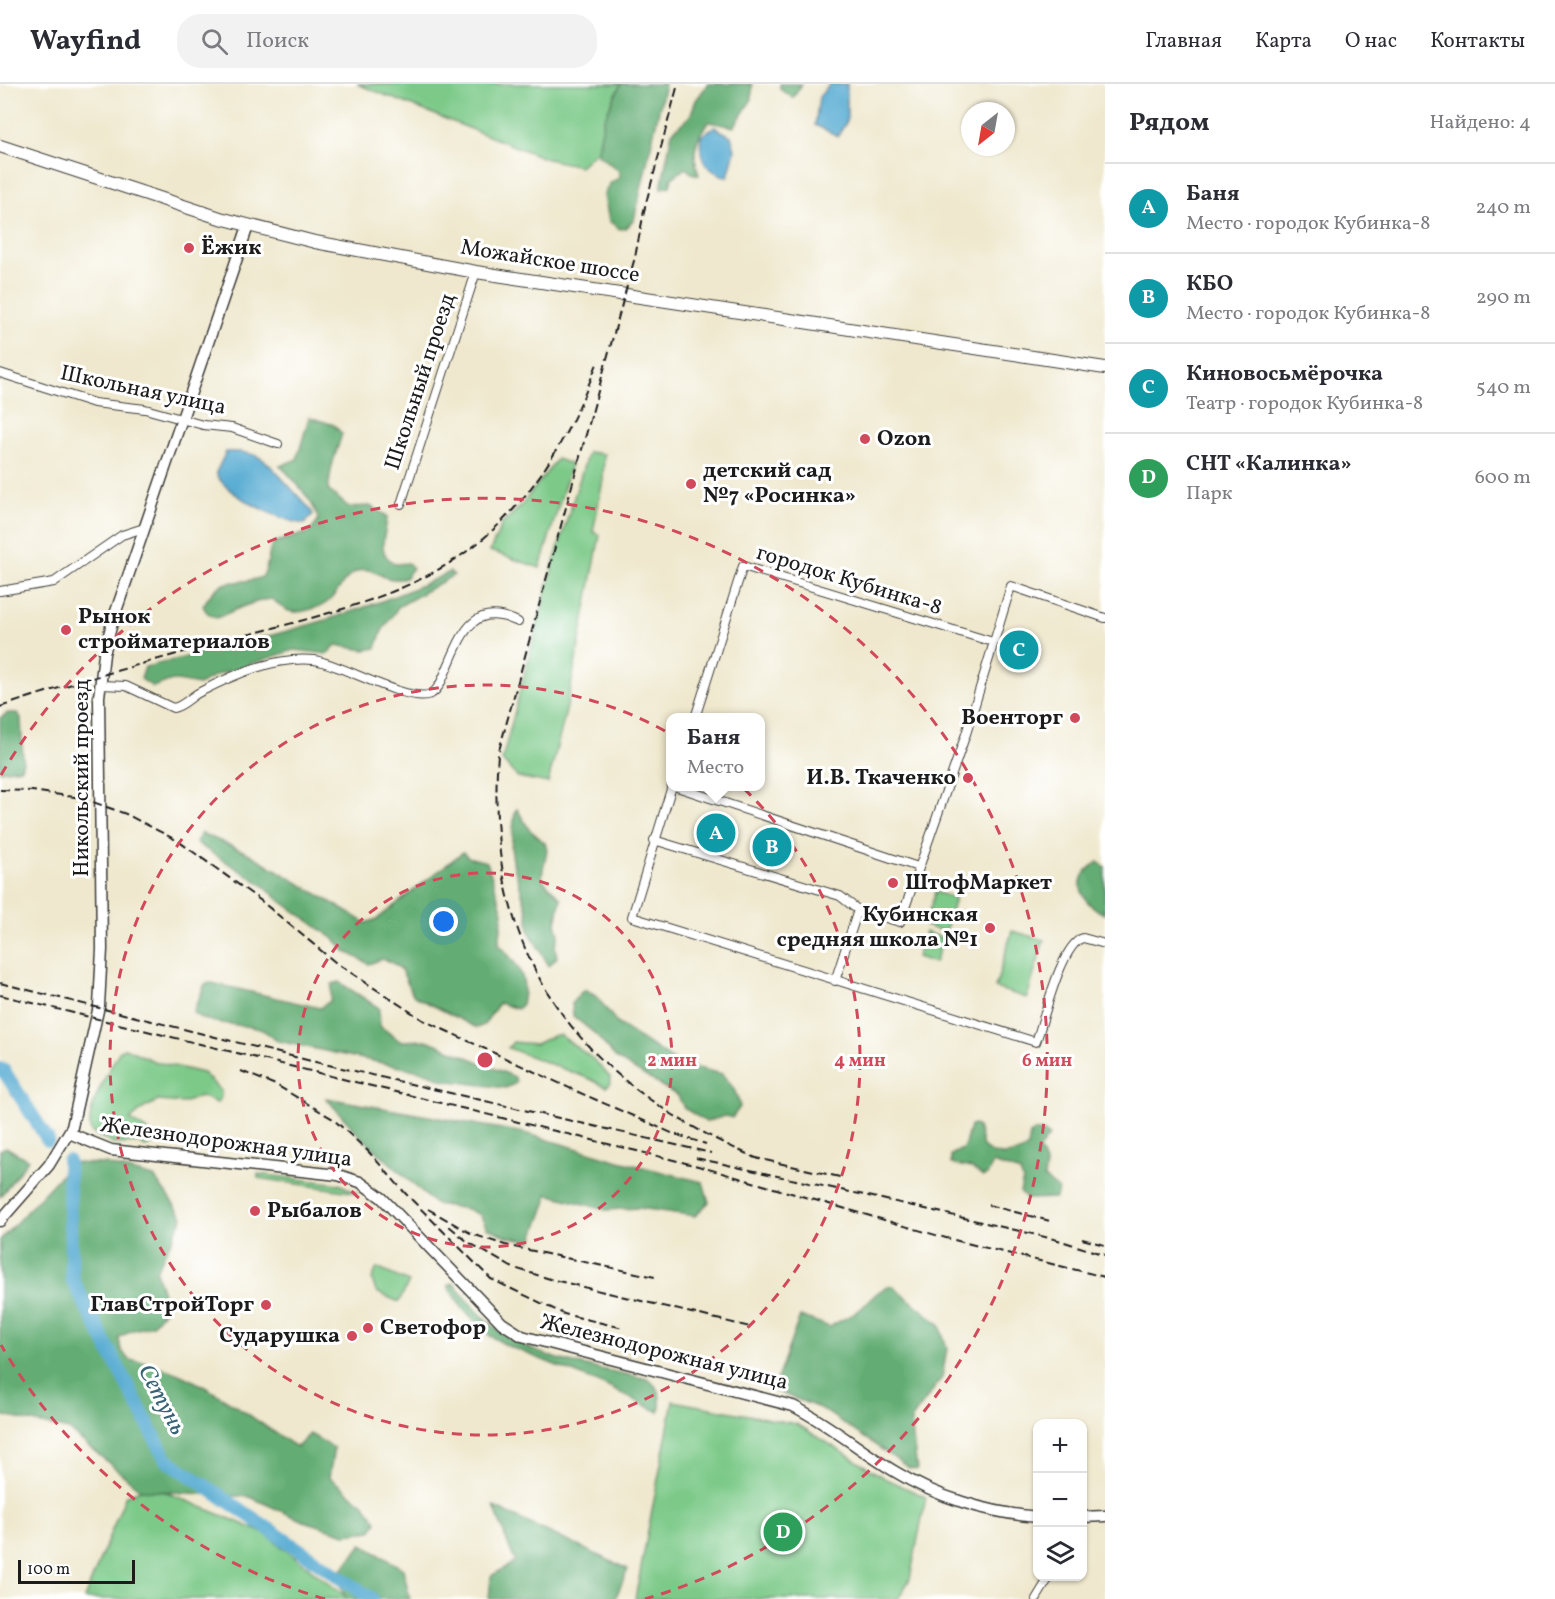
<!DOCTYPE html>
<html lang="ru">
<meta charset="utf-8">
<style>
:root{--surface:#fff;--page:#f2f2f3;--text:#2b2b33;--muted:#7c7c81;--line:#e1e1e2;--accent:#d1495b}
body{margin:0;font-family:Vollkorn,serif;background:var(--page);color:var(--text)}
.controls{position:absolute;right:18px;bottom:18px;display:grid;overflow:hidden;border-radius:12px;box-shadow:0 2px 4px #0004}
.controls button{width:54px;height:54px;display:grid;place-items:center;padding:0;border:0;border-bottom:2px solid var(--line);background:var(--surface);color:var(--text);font:30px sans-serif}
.compass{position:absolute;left:961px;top:18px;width:54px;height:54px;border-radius:50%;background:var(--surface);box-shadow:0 2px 4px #0004;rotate:211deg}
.scale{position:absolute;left:18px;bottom:15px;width:117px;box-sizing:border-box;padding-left:6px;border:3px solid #1c1c1c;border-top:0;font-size:16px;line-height:21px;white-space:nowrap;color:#1c1c1c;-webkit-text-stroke:4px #fff;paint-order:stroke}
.you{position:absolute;left:444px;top:838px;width:21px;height:21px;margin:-15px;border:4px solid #fff;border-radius:50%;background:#1a73e8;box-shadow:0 0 0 9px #1a73e833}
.badge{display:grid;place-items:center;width:39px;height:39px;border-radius:50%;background:var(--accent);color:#fff;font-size:20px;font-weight:700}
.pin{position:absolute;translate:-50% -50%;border:3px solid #fff;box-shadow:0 2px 6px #0006}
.popup{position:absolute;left:666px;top:629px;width:99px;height:78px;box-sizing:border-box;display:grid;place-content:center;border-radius:12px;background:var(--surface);filter:drop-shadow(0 2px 4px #0005);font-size:20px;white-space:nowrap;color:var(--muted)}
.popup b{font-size:22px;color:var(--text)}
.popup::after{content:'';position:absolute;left:50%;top:100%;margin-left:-12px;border:12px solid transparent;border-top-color:var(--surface)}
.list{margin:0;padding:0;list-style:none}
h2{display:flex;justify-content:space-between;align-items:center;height:78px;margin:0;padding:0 24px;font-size:26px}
h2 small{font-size:20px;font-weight:400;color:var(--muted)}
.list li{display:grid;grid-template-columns:39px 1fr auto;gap:18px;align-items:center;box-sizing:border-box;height:90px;padding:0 24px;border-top:2px solid var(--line)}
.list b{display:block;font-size:22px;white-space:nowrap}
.list p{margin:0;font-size:20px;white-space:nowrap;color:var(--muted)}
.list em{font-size:20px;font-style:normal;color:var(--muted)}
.icon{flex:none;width:33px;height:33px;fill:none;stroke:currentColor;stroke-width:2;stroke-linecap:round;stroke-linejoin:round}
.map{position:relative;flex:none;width:1105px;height:1515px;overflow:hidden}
header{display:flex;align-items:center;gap:36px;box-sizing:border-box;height:84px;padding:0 30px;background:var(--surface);border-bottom:2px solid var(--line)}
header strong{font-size:28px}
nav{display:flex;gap:33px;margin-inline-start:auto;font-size:21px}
.search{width:420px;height:54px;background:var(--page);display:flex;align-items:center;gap:15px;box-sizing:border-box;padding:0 21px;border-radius:24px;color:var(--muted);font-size:22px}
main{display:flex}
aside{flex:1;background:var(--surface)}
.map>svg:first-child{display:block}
.green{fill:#7bc988;stroke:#4c7252;stroke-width:1.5}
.forest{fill:#64ad74;stroke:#406448;stroke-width:1.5}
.water{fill:#54aad1;stroke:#386376;stroke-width:1.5}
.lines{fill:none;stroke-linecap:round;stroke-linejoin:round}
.river{stroke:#54aad1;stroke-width:14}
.street-casing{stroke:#3c3b37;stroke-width:10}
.secondary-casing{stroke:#3c3b37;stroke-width:13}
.primary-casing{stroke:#3c3b37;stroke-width:14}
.street{stroke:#fff;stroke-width:8}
.secondary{stroke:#fff;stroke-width:10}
.primary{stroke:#fff;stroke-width:12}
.rail{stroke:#1c1c1c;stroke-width:2;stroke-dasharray:9 4.5;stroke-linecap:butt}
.ring{fill:none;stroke:#d1495b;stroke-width:3;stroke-dasharray:10 8}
.poi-dot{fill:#d1495b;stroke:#fff;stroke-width:2}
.labels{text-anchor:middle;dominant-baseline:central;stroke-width:6;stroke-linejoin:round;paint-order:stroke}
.poi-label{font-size:22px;font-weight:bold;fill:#1c1c1c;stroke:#fff;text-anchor:start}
.street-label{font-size:22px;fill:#1c1c1c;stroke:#fff}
.water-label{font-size:24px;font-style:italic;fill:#386376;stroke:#fff}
.centre{fill:#d1495b;stroke:#fff;stroke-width:3}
.ring-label{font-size:18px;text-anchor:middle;font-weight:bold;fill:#d1495b;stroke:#fff;stroke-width:6;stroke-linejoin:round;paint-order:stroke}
</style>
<header>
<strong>Wayfind</strong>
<div class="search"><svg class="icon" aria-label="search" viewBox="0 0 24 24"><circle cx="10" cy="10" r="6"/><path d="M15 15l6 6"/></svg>Поиск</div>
<nav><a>Главная</a><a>Карта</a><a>О нас</a><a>Контакты</a></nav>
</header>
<main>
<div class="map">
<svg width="1105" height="1515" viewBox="0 0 1105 1515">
<rect width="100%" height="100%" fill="#fff"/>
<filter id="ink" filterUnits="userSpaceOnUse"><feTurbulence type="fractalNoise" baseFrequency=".0167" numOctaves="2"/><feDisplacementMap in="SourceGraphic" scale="12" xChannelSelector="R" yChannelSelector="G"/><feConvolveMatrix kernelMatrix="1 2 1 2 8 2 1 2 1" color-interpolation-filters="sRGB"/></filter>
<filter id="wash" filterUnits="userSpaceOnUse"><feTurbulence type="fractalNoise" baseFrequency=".008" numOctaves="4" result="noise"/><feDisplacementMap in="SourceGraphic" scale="24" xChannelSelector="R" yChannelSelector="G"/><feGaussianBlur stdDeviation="1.35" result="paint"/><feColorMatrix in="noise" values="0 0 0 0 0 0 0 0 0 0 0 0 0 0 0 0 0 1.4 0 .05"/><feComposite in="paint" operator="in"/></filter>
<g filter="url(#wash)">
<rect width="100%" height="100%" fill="#efe8ce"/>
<!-- green -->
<path class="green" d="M 357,0 L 621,0 L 604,35 L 600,64 L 580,82 L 547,75 Z
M 588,368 L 604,370 L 603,396 L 593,448 L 600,451 L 567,623 L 548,699 L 517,693 L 502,676 L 553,481 Z
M 557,375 L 571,380 L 540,484 L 490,467 L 502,440 L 520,423 Z
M 935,808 L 955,814 L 945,848 L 925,842 Z
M 1012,847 L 1044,856 L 1027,914 L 995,904 Z
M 925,848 L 943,854 L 935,879 L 917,873 Z
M 555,951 L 560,951 L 593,975 L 610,993 L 611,999 L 606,1003 L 590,995 L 508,964 L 513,958 L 536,960 Z
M 125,964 L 156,978 L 203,989 L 221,1007 L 221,1014 L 217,1019 L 201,1012 L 183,1019 L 158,1017 L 144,1024 L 130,1036 L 152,1050 L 155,1055 L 151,1061 L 145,1063 L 139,1059 L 113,1060 L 91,1048 C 84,1027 109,986 119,968 Z
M 258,1090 L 339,1100 L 358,1109 L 258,1094 Z
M 377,1184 L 409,1198 L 399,1218 L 376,1208 L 372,1195 Z
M 673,1317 L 797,1340 L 886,1395 L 926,1413 L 910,1495 L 898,1515 L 635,1515 Z
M 141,1406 L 166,1408 L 264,1449 L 349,1515 L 84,1515 L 126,1411 Z"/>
<!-- forest -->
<path class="forest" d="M 621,0 L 665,0 L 634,136 L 626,144 L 620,145 L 609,137 L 604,111 L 609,100 L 620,93 L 618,86 L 597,70 L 604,35 Z
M 708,0 L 752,0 L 752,15 L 734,43 L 709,38 C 694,55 692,70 699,91 L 691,89 L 686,84 L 672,94 L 670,102 L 661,104 L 672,48 L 690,32 L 696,16 Z
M 780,0 L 802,0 L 793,14 L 780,5 Z
M 309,333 L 334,341 L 342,350 L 332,381 L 328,406 L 349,423 L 370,422 L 387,432 C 387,451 374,467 395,480 L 408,479 L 413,484 L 405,494 C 383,500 377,483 362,486 C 343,490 340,510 325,520 C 321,523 314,524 308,526 C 290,531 286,527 272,515 C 252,517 235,526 217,534 C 210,531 206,529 203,522 C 223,487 233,504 262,493 C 269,484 267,470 273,459 L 310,448 L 318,437 C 319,424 291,392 280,382 L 297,375 Z
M 450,488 L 454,491 L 398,523 L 382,547 L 376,564 L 364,566 L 336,561 L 327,570 L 294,566 L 214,592 L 199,601 L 172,596 L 153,603 L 141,595 L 145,583 C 249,557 354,535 450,488 Z
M 8,629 L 17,629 L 21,634 L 23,677 L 21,684 L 0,687 L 0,634 Z
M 517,725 L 529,745 L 545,759 L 547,766 L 542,791 L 544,797 L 561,814 L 556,839 L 559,851 L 555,862 L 557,873 L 549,882 L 529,847 L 527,826 L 514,783 L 511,764 L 515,727 Z
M 201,749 L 248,769 L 366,839 L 377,835 L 463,768 L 468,773 L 487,778 L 503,828 L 499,860 C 517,881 529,891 522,920 L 517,925 L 499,919 L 484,941 L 477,944 L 414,912 C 403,895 406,881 382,875 L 369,880 L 346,868 L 334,855 L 278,815 L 263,801 L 196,759 Z
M 1098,778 L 1105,783 L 1104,830 C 1079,817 1070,794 1098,778 Z
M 339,898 L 379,924 L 380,942 L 400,957 L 427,956 L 515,993 L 516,999 L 506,1004 L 443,996 L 429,989 L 278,957 C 272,955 268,948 262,946 C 245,939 204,942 193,928 L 205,900 L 212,899 L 320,924 L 330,917 L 332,900 Z
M 586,906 L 597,913 L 618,940 L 678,979 L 722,990 C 730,998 738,1010 740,1023 L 732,1034 L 725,1032 L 706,1038 L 684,1024 L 678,1012 L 617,975 L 594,949 L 573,932 L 572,919 L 580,909 Z
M 326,1014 L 525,1049 L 619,1077 L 703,1098 L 709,1118 L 695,1132 L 639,1124 L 606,1126 L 547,1110 L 547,1117 L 532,1157 L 509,1153 L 487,1144 L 480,1131 L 467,1125 L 435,1120 L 357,1049 Z
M 974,1041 L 978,1043 L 983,1063 C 995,1075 1016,1072 1028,1063 L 1030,1050 L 1034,1047 L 1046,1049 L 1049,1052 L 1039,1065 L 1046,1081 L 1044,1094 L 1058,1105 L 1056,1114 L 1026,1115 L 1020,1108 L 1023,1096 L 1020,1088 L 993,1079 L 987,1091 L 983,1093 L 971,1084 L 951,1080 L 951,1071 L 964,1064 L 970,1042 Z
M 6,1063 L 28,1076 L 0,1113 L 0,1066 Z
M 72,1079 L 105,1080 L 154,1093 L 183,1133 L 156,1187 L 167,1223 L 152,1241 L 130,1247 L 119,1254 L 121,1266 L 129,1276 C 193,1284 244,1330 297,1363 L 310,1350 L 334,1364 L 329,1393 L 365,1421 L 377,1438 L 371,1447 L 345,1450 L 301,1436 L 250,1413 L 141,1406 L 69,1346 L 0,1331 L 0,1156 Z
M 453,1199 C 468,1217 483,1235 502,1249 C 542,1278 601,1284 648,1295 C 660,1304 662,1314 659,1328 L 602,1300 L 508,1262 L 490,1252 L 462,1224 L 448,1202 Z
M 893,1202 L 940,1241 L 947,1265 L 942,1294 L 911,1336 L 917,1386 L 909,1384 L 822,1325 L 773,1306 L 800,1232 L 830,1243 C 838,1236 846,1235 855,1229 C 869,1221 875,1204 893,1202 Z
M 494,1423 L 628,1485 L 615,1515 L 489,1515 L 491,1492 L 515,1478 Z
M 362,1460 L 403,1485 L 410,1515 L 346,1515 L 337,1492 Z"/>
<!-- water -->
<path class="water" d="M 830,0 L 847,0 L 847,37 L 838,52 L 815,41 L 819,13 Z
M 714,43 L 731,52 L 735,66 L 728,93 C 706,87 698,75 701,52 Z
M 226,368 C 264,366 268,380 292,405 C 299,414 307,420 313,430 L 305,440 C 283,438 222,410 216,388 Z"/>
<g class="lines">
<!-- river -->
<path class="river" d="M 0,985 L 4,987 L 48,1056
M 68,1077 L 72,1195 L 166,1375 L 372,1515"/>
</g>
</g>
<g filter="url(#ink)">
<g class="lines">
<!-- street casing -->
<g class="street-casing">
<path id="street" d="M 0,289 L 94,319 L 145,325 L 203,341 L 232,344 L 278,360
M 401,420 L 476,188
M 0,507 L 54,498 L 122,451 L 144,444
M 100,601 L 126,602 L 173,624 C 184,622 190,613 200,608 C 233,591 275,572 314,576 C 342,580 409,620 431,610 C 439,605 442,596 446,587 C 462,551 472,516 518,538
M 695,634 L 743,482 L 993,558
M 672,702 L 632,833 L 1036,958 C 1044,936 1061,860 1083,854 L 1105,860
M 674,702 L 918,783
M 654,756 L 840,812 L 858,826 L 900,838 L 966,650 L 1011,502 L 1105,534
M 835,897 L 858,826
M 1036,1515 L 1050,1492"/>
</g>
<!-- secondary casing -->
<g class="secondary-casing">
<path id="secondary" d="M 69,1049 L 111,1066 L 338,1091 L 360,1098 L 382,1114 L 502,1239 L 522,1252 L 793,1322 C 829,1340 859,1366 894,1387 C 936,1413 988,1429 1038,1433
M 0,1137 L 49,1081 L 72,1043 L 99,922 L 102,865 L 99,613 L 104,570 L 112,539 L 248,142
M 1082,1433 L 1105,1432"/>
</g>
<!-- primary casing -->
<g class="primary-casing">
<path id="primary" d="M 0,62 L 220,134 L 315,158 L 476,188 L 1105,284"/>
</g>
<!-- street -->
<use href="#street" class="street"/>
<!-- secondary -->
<use href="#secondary" class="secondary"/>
<!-- primary -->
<use href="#primary" class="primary"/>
<!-- rail -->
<path class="rail" d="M 645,123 L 635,173 L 498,670 C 483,873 578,999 761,1076
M 643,130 L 678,0
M 0,623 C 80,596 162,574 243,552 C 321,531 405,514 470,465 C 533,418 571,349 598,277
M 0,706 L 32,707 L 82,714 L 126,730 L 178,757 L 260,816 L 336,879 L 423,936 L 576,1007 L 674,1050 L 706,1060
M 0,899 L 311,977 L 711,1069
M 0,911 L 698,1082 L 946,1154 L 1105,1193
M 241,987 L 278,1002 L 333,1035 L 368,1067 L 406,1110 L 491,1195 L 564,1230 L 623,1244
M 752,1073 L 844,1094
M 696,1074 L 900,1119 L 1058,1156 L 1105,1171
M 988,1121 L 1050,1137
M 428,1125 L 472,1150 L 505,1161 L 655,1193
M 449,1142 L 468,1158 L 511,1183 L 550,1195 L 750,1243
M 1082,1155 L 1105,1161"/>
</g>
</g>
<!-- distance rings -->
<g class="ring">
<circle cx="485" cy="976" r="187"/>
<circle cx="485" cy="976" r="375"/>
<path d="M325 1515A562 562 0 0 1 1 1261M1 691A562 562 0 1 1 645 1515"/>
</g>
<!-- markers -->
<g class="poi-dot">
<circle cx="189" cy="164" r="6"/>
<circle cx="865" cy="355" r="6"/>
<circle cx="691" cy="400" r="6"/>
<circle cx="66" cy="546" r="6"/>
<circle cx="1075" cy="634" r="6"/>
<circle cx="968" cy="694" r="6"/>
<circle cx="893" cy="799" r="6"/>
<circle cx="990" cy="844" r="6"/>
<circle cx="255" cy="1127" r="6"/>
<circle cx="266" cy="1221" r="6"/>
<circle cx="368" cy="1244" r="6"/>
<circle cx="352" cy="1252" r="6"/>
</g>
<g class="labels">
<!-- poi labels -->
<g class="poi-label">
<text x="201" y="164">Ёжик</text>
<text x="877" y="355">Ozon</text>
<text x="703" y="387">детский сад<tspan x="703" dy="25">№7 «Росинка»</tspan></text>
<text x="78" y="533">Рынок<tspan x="78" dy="25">стройматериалов</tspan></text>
<text x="1063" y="634" text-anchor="end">Военторг</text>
<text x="956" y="694" text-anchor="end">И.В. Ткаченко</text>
<text x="905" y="799">ШтофМаркет</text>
<text x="978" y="831" text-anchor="end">Кубинская<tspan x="978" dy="25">средняя школа №1</tspan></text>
<text x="267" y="1127">Рыбалов</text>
<text x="254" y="1221" text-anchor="end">ГлавСтройТорг</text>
<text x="380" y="1244">Светофор</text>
<text x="340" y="1252" text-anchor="end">Сударушка</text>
</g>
<!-- street labels -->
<g class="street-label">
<text transform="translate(550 178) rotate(9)">Можайское шоссе</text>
<text transform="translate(421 298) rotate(-72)">Школьный проезд</text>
<text transform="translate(143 307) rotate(12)">Школьная улица</text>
<text transform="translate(849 497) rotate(17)">городок Кубинка-8</text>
<text transform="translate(82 694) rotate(-90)">Никольский проезд</text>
<text transform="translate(226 1059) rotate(8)">Железнодорожная улица</text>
<text transform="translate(664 1269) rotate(14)">Железнодорожная улица</text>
</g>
<!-- water labels -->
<g class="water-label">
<text transform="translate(161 1316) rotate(62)">Сетунь</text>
</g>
</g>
<circle cx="485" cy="976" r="9" class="centre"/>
<g class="ring-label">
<text x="672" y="982">2 мин</text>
<text x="860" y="982">4 мин</text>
<text x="1047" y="982">6 мин</text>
</g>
</svg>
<div class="controls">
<button>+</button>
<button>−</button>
<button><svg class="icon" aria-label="layers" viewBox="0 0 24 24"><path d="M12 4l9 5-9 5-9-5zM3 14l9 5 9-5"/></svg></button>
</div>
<svg class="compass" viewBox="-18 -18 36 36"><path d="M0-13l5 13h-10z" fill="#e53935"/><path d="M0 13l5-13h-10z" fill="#7c7c81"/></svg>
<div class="scale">100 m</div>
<div class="you"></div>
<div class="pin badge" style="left:716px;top:749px;background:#0f9aa8">A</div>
<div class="popup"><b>Баня</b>Место</div>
<div class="pin badge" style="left:772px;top:763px;background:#0f9aa8">B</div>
<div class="pin badge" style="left:1019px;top:566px;background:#0f9aa8">C</div>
<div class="pin badge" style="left:783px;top:1448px;background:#2e9e5b">D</div>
</div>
<aside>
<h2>Рядом<small>Найдено: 4</small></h2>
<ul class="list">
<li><span class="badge" style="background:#0f9aa8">A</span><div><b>Баня</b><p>Место · городок Кубинка-8</p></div><em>240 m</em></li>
<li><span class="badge" style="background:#0f9aa8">B</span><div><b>КБО</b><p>Место · городок Кубинка-8</p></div><em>290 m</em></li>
<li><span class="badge" style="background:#0f9aa8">C</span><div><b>Киновосьмёрочка</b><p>Театр · городок Кубинка-8</p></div><em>540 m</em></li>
<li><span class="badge" style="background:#2e9e5b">D</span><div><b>СНТ «Калинка»</b><p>Парк</p></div><em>600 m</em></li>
</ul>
</aside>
</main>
